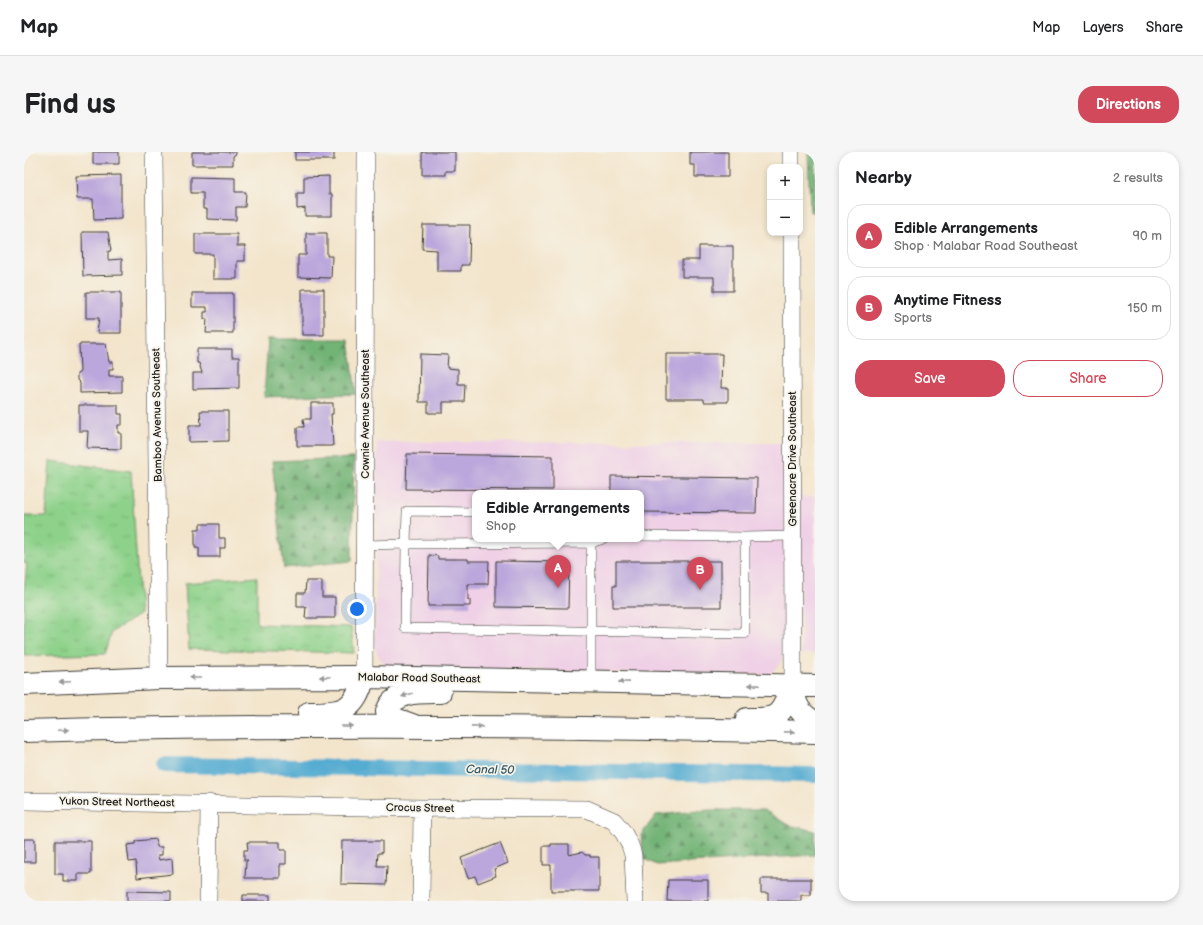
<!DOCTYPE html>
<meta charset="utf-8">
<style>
:root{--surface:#fff;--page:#f6f6f6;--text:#202124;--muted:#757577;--line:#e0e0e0;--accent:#d1495b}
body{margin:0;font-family:"Balsamiq Sans",sans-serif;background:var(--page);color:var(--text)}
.controls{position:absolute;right:12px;top:12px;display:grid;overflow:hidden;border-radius:8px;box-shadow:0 2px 6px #0003}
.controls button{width:36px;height:36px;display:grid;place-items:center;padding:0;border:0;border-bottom:1px solid var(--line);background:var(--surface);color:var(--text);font:20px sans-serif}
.you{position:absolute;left:333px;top:457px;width:14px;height:14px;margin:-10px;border:3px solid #fff;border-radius:50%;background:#1a73e8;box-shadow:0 0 0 6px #1a73e833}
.badge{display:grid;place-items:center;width:26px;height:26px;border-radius:50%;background:var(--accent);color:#fff;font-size:13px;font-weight:700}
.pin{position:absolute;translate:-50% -33px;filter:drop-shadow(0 1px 2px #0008)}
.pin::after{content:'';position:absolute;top:21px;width:14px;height:12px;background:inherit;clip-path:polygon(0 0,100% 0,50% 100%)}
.popup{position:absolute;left:448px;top:338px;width:172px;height:52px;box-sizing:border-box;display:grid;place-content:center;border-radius:8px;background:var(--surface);filter:drop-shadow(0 1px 3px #0005);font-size:13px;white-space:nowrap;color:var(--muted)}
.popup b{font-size:15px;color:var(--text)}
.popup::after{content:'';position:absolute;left:50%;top:100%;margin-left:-8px;border:8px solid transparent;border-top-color:var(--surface)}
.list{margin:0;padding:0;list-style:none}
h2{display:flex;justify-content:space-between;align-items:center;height:52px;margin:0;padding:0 16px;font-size:17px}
h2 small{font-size:13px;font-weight:400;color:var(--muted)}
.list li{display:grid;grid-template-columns:26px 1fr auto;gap:12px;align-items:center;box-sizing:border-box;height:64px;margin:0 8px 8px;padding:0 8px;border:1px solid var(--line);border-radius:16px}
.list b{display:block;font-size:15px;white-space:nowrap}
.list p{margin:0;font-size:13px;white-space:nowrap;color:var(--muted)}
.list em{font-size:13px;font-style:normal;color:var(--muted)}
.actions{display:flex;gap:8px;padding:12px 16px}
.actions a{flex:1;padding:9px 0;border:1px solid var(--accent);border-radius:16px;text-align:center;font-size:14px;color:var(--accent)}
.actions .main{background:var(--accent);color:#fff}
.map{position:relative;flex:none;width:791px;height:749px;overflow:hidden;border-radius:16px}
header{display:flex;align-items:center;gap:24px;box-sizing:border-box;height:56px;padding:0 20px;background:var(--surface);border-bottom:1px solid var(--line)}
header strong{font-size:19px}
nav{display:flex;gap:22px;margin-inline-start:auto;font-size:14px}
.intro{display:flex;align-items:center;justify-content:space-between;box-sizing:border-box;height:96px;padding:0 24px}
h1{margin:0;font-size:28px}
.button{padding:10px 18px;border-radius:16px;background:var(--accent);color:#fff;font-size:14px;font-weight:700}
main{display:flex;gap:24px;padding:0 24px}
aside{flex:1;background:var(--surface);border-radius:16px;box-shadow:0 2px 6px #0003}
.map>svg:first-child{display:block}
.built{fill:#efd0e6;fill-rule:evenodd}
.grass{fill:url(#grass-tufts);stroke:#547653}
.forest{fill:url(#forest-firs);stroke:#476849}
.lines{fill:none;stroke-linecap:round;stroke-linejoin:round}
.canal{stroke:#54acd1;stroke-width:16}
.building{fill:#bca7dc}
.lane-casing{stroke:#3c3a36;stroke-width:10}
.street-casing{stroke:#3c3a36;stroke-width:18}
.secondary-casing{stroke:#3c3a36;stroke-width:24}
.lane{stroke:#fff;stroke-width:9}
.street{stroke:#fff;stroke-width:17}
.secondary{stroke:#fff;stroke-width:22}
.oneway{fill:#999}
.labels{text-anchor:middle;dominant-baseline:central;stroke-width:3.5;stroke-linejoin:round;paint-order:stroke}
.street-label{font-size:11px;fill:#1c1c1c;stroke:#f7f3e8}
.water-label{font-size:12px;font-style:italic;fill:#325664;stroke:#f7f3e8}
</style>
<header>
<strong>Map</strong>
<nav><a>Map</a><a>Layers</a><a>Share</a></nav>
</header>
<div class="intro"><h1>Find us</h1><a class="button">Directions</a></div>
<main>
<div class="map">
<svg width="791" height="749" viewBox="0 0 791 749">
<defs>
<pattern id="grass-tufts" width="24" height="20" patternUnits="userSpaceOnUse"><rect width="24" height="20" fill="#8dd18a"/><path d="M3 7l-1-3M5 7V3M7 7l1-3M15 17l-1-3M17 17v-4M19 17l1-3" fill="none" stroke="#79b376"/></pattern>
<pattern id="forest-firs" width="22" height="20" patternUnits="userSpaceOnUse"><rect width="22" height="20" fill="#72b376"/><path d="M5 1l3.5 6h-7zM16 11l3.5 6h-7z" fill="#5d9160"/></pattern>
</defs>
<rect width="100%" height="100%" fill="#f7f3e8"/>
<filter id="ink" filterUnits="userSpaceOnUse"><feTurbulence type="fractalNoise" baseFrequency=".025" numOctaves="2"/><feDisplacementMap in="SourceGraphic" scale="8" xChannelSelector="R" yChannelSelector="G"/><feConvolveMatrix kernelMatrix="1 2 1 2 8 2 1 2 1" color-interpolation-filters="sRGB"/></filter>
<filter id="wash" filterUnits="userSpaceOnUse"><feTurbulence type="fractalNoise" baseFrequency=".012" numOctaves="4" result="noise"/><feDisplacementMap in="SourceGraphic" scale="16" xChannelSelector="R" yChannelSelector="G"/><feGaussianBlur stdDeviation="0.9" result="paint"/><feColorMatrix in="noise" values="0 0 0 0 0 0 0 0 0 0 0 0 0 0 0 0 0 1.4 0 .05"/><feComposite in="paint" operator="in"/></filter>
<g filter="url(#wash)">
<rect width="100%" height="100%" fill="#f3e5cc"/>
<!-- built -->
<path class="built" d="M 353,290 L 762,291 L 761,498 L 757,510 L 747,521 L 738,523 L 364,516 L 356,507 L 351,496 ZM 451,341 L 617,341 L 617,387 L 451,387 Z
M 776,345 L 791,345 L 791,502 L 777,502 Z"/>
<!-- grass -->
<path class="grass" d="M 26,309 L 107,319 L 116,462 L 88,480 L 81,502 L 0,504 L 0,440 L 3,411 L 0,411 L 0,364 L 22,364 Z
M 233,425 L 233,472 L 327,475 L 330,501 L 165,497 L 161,431 Z"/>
<!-- forest -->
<path class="forest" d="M 784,0 L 791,0 L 791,60 L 786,60 Z
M 244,187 L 325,187 L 332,242 L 240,245 Z
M 330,306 L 328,409 L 260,416 L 248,309 Z
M 685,658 L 740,658 L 764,673 L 791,679 L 791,703 L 633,713 L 620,707 L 617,683 L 632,663 Z"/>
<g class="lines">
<!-- canal -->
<path class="canal" d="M 140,613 L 791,623"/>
</g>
<g id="blocks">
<!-- building -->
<path class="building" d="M 69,0 L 95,0 L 95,12 L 69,12 Z
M 168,0 L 212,0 L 212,2 L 209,4 L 209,13 L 168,13 Z
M 271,0 L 310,0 L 310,8 L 271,8 Z
M 398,0 L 431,0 L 431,19 L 422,19 L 422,23 L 398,23 Z
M 666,0 L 704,0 L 704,25 L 671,25 L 671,13 L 666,13 Z
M 97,23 L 97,67 L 70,68 L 69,47 L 53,47 L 52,24 Z
M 305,24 L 305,42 L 308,42 L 308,64 L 281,64 L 281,56 L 273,57 L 273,41 L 280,41 L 280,25 Z
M 167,25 L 211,26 L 211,40 L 222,40 L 221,55 L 212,55 L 212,68 L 183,67 L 183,57 L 179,57 L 179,41 L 167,41 Z
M 399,73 L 446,73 L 445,113 L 437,113 L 437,119 L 413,119 L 413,98 L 398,97 Z
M 58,80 L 84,80 L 87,99 L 84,99 L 84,108 L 98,107 L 98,123 L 59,124 Z
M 282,81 L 303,81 L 303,104 L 308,104 L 307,126 L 274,125 L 274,103 L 282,103 Z
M 171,82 L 213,82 L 213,94 L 221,94 L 221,109 L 213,109 L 213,127 L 189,127 L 189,102 L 171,102 Z
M 675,94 L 709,94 L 709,139 L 690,139 L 690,125 L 658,125 L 658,108 L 675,108 Z
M 278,137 L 300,137 L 300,183 L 278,183 Z
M 62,140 L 97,140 L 97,181 L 73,181 L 75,166 L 62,166 Z
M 168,141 L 209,141 L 209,181 L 182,181 L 183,167 L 180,167 L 180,160 L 183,160 L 183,155 L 168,155 Z
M 55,192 L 82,192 L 85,210 L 89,210 L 89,217 L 85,217 L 85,224 L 98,224 L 98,240 L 56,241 L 56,231 L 53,228 L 53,222 L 56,220 Z
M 173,197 L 208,197 L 208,205 L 215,205 L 215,236 L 169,237 L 169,221 L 178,221 L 175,211 L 173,211 Z
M 396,202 L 424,203 L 423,216 L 434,217 L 434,232 L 441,232 L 440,250 L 419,250 L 419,261 L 404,261 L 404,250 L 395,250 Z
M 642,202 L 698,202 L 697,236 L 704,236 L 704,250 L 680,250 L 680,247 L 642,247 Z
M 287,251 L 309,251 L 309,262 L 307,262 L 309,294 L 273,294 L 273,275 L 280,275 L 279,267 L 287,267 Z
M 55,253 L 94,253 L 94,262 L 98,262 L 98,273 L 94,273 L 94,281 L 97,281 L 97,297 L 63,296 L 64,279 L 55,279 Z
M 176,259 L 204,259 L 204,289 L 165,290 L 165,273 L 177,273 Z
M 383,302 L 529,304 L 529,338 L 382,337 Z
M 587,324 L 733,326 L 732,361 L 617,360 L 617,341 L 587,341 Z
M 176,372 L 195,372 L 195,386 L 201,386 L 201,396 L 196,396 L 196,405 L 175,405 L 175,396 L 171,396 L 171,377 L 176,377 Z
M 405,403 L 414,404 L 414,407 L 444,407 L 444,409 L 465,409 L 464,432 L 444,432 L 444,448 L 446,448 L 446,454 L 404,454 Z
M 472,409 L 545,410 L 544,456 L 472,455 Z
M 592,409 L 697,409 L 697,455 L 589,455 L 589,434 L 592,434 Z
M 282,429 L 298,429 L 298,445 L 311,445 L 311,466 L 281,466 L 282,455 L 273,455 L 273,441 L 281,441 Z
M 0,687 L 11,687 L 11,710 L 0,710 Z
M 132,687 L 133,695 L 138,695 L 138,703 L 134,703 L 135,708 L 148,706 L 149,722 L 113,726 L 112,709 L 105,710 L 103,693 L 111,692 L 112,689 Z
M 31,689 L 67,689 L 67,722 L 54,722 L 54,729 L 39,729 L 39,722 L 31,722 Z
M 318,689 L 358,689 L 358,701 L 354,701 L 353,714 L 363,714 L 362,733 L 317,732 Z
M 223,690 L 256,690 L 256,698 L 262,698 L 262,712 L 256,712 L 256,726 L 221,726 L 222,710 L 224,708 L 220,708 L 220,698 L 224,698 Z
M 476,691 L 484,711 L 470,717 L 472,724 L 454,731 L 451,724 L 444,726 L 437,706 Z
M 527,692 L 545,692 L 545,703 L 558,700 L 561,703 L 566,703 L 566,705 L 575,705 L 575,739 L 527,739 L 527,713 L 519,713 L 519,694 L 527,694 Z
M 737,727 L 787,727 L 787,743 L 777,743 L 777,749 L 744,749 L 744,741 L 737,741 Z
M 644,728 L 684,728 L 684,749 L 643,749 Z
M 103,739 L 147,740 L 147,749 L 103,749 Z
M 219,743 L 246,743 L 246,749 L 219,749 Z"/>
</g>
</g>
<g filter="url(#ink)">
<use href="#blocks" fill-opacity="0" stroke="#3c3a36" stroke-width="1"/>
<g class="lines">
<!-- lane casing -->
<g class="lane-casing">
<path id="lane" d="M 451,360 L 383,359 L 382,392 L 567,391 L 567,529
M 617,384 L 721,385
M 566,387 L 567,391 L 579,387
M 341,393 L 382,392 L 381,476 L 721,482 L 721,385 L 767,384"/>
</g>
<!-- street casing -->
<g class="street-casing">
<path id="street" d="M 130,0 L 135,526
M 767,0 L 767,15
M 768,81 L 769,534
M 340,525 L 342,0
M 0,649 L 398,656 L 563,657 L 590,669 L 599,680 L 606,693 L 609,703 L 611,749
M 184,749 L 185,651
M 397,749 L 398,656"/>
</g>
<!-- secondary casing -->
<g class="secondary-casing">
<path id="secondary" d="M 0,532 L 135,526 L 340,525 L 791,534
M 769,534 C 770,551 775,562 791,570
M 285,561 C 320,561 330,559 340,525
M 723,567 C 757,568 756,563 769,534
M 388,573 L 366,565 L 363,560 C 369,538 398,540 416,540
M 0,579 C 264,572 527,574 791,580"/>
</g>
<!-- lane -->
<use href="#lane" class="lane"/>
<!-- street -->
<use href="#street" class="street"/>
<!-- secondary -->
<use href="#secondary" class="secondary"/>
</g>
<!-- one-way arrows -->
<defs><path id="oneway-solid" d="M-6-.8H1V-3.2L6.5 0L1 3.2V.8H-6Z"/></defs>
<g class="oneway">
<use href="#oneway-solid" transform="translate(301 525) rotate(180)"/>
<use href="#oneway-solid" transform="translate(171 526) rotate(180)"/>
<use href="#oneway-solid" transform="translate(41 530) rotate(177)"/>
<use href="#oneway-solid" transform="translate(600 530) rotate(-179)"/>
<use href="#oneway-solid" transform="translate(730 533) rotate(-179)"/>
<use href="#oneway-solid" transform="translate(383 543) rotate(163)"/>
<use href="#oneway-solid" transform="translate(323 574)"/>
<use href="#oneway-solid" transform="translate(453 575) rotate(1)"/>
<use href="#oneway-solid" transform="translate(39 578) rotate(-2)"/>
<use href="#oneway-solid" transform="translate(765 580) rotate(1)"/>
</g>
</g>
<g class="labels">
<!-- street labels -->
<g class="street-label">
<text transform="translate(341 262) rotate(-90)">Cownie Avenue Southeast</text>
<text transform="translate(133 263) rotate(-91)">Bamboo Avenue Southeast</text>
<text transform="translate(768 307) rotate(-90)">Greenacre Drive Southeast</text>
<text transform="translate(395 526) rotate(1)">Malabar Road Southeast</text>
<text transform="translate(93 650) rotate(1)">Yukon Street Northeast</text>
<text transform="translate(396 656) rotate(1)">Crocus Street</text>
</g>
<!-- water labels -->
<g class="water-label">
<text transform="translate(466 618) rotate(1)">Canal 50</text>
</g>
</g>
</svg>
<div class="controls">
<button>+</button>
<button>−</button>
</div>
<div class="you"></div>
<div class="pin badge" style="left:534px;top:436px">A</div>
<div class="popup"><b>Edible Arrangements</b>Shop</div>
<div class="pin badge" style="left:676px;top:438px">B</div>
</div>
<aside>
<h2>Nearby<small>2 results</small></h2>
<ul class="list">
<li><span class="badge">A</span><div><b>Edible Arrangements</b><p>Shop · Malabar Road Southeast</p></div><em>90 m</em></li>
<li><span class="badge">B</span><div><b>Anytime Fitness</b><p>Sports</p></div><em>150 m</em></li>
</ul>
<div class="actions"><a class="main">Save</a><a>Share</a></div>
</aside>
</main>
